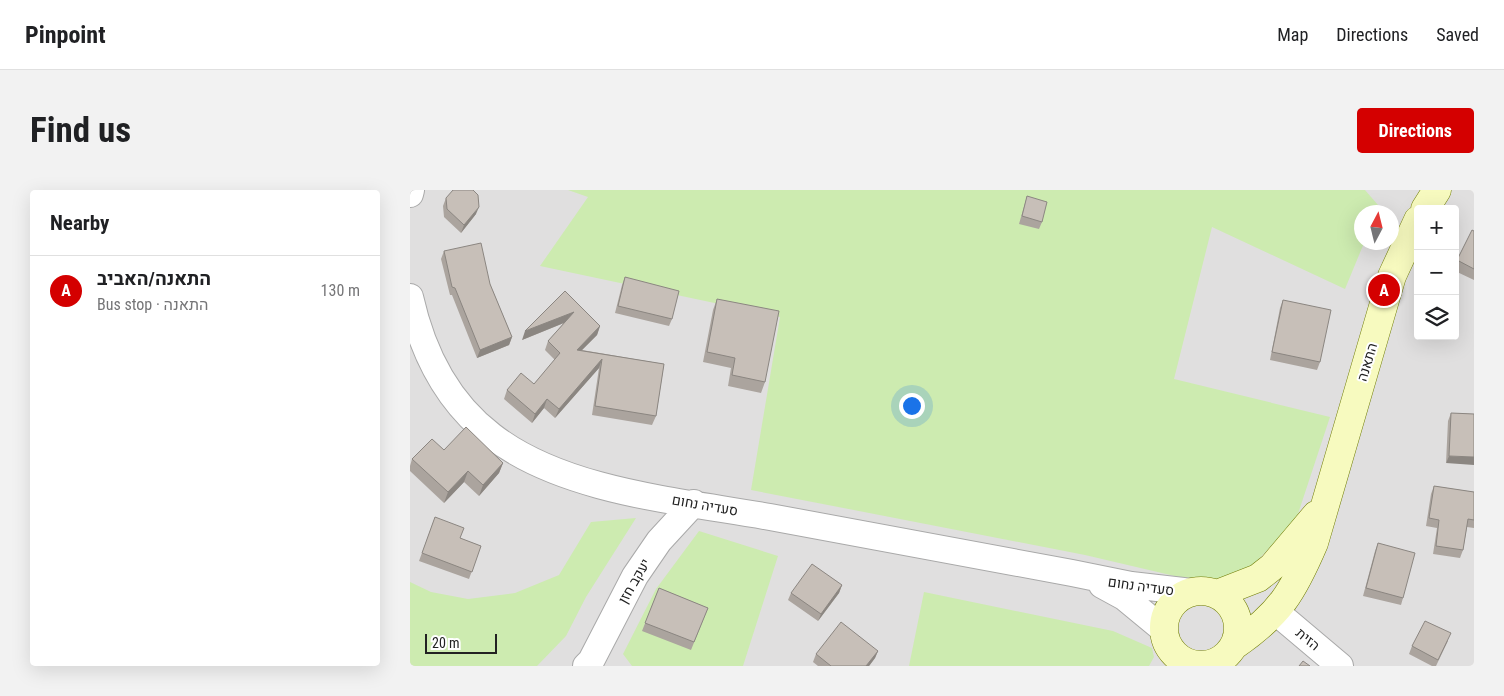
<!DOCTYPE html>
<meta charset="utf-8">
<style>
:root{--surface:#fff;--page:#f2f2f2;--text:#202124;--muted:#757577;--line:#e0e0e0;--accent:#d40000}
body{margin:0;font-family:"Roboto Condensed",Heebo,sans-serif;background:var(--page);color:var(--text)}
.controls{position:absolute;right:15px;top:15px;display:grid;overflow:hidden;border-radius:5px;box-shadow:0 5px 20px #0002}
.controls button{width:45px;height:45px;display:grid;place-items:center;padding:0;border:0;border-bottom:1px solid var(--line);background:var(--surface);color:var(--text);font:25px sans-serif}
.compass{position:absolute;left:944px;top:15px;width:45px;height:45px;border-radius:50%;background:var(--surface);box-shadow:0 5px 20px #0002;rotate:7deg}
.scale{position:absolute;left:15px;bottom:12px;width:72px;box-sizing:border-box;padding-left:5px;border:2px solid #222;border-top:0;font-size:14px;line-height:18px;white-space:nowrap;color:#222;-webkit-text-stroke:4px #fff;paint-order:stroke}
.you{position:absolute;left:501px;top:215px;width:18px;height:18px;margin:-12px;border:4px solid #fff;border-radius:50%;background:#1a73e8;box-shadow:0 0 0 8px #1a73e833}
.badge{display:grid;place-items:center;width:32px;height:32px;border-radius:50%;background:var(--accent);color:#fff;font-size:16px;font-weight:700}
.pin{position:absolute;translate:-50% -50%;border:2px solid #fff;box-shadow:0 1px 5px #0006}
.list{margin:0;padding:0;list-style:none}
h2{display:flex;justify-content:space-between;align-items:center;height:65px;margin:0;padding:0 20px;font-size:21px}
h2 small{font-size:16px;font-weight:400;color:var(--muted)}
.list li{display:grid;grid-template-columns:32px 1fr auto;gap:15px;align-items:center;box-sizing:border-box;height:70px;padding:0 20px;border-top:1px solid var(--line)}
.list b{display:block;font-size:19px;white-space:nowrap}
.list p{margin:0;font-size:16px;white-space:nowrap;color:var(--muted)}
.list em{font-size:16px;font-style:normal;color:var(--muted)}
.icon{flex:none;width:28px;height:28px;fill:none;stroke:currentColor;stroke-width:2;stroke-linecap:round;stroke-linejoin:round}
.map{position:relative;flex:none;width:1064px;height:476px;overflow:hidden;border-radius:5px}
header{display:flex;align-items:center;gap:30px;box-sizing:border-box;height:70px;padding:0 25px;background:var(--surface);border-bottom:1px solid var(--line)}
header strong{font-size:24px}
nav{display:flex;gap:28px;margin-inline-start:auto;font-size:18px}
.intro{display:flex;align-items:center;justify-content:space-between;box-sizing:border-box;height:120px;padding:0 30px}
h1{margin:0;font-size:35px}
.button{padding:12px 22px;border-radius:5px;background:var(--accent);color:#fff;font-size:18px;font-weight:700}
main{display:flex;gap:30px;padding:0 30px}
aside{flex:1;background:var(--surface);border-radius:5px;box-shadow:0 5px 20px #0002}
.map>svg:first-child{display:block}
.residential{fill:#e0dfdf;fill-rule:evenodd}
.grass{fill:#cdebb0}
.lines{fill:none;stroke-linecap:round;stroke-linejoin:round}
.street-casing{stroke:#a9a9a9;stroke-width:28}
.secondary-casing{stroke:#707d05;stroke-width:29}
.street{stroke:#fff;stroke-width:26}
.secondary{stroke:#f7fabf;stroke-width:28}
.wall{fill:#aba49e}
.shaded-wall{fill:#8b8681}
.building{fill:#c7bfb8;stroke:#8b8681}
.labels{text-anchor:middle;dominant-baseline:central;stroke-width:4;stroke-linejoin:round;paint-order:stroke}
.street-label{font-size:14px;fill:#222;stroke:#fff}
</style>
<header>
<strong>Pinpoint</strong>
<nav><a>Map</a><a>Directions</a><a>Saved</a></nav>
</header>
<div class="intro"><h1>Find us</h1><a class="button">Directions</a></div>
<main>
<aside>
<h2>Nearby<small></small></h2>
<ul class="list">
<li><span class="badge">A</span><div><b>התאנה/האביב</b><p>Bus stop · התאנה</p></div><em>130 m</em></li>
</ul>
</aside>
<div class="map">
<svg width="1064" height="476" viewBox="0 0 1064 476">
<rect width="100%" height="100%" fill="#f2efe9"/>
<!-- residential -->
<path class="residential" d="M 0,0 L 1064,0 L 1064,476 L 0,476 ZM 1008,19 L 1045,19 L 1045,146 L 1008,146 ZM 952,22 L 982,22 L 982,52 L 952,52 Z"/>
<!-- grass -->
<path class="grass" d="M 158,0 L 955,0 L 968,15 L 966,22 L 952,22 L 952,52 L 954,53 L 935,99 L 802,37 L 764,189 L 920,227 L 886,330 L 838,380 L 803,395 L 675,365 L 341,300 L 370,127 L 130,76 L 178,7 Z
M 226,328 L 176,407 L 156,446 L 127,476 L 0,476 L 0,392 L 21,402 L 58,409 L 105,403 L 149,385 L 181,332 Z
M 289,341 L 368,366 L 333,476 L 222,476 L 213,464 L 246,399 Z
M 514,402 L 703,441 L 742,458 L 744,467 L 739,476 L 499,476 Z"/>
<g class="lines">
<!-- street casing -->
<g class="street-casing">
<path id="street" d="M 0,4 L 1,0
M 0,107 C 12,161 36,211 82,246 C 154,302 271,311 360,327 C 460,346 561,364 662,383 L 721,395 L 782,402
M 692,395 L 714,407 L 754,440
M 866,422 L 930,476
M 176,476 L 181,471 L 225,386 L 249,351 L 284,313"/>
</g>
<!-- secondary casing -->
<g class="secondary-casing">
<path id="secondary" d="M 1015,19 L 1027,0
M754 438a37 37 0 1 1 74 0a37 37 0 1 1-74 0Z
M 807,404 L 848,388 L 862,377 L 906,325
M 825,455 C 870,424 883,402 904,353 L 982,86 L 1008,30"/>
</g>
<!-- street -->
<use href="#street" class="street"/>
<!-- secondary -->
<use href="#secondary" class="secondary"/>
</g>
<!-- wall -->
<path class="wall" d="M 617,6 L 632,32 L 629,39 L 609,34 Z
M 36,8 L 66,24 L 51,43 L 34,27 L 33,16 Z
M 1064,41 L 1064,90 L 1045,81 L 1045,74 L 1047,70 Z
M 34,61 L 80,94 L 102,147 L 99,155 L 67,168 L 42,105 L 40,105 L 31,69 Z
M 215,87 L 262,129 L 259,136 L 205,123 L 212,95 Z
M 155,101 L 190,136 L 187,145 L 172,160 L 254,174 L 246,226 L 242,235 L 182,225 L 189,178 L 145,228 L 134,218 L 122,233 L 94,209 L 97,200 L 124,194 L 145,170 L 135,160 L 138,151 L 154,133 L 112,150 Z
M 307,109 L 355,192 L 351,203 L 318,196 L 321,178 L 293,172 L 303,120 Z
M 873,110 L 910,172 L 907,180 L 860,170 L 870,118 Z
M 1041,223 L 1064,224 L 1036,273 L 1038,231 Z
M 34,260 L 93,273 L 89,283 L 69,306 L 54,292 L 34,313 L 0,281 L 0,276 L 2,269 Z
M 1024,296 L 1064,302 L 1064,338 L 1057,337 L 1053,360 L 1050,368 L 1023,364 L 1027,338 L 1016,336 L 1021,304 Z
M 25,327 L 50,348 L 71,356 L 59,389 L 9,371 Z
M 968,353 L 993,408 L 991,415 L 953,406 L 965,361 Z
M 432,395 L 429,403 L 408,431 L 378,410 L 381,403 Z
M 249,398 L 298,418 L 281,460 L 232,441 Z
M 1038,451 L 1026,476 L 1022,476 L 999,464 L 1002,456 Z
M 468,461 L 465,468 L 459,476 L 408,476 L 403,472 L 406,464 Z"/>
<!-- shaded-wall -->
<path class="shaded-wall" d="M 69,17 L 66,24 L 51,43 L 54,35 Z
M 164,122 L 161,130 L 112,150 L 115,141 Z
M 190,136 L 187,145 L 164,168 L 167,160 Z
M 102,147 L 99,155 L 67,168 L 70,160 Z
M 192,169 L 189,178 L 145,228 L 149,219 Z
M 137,209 L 134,218 L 122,233 L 125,224 Z
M 1039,266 L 1064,267 L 1064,275 L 1036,273 Z
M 93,273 L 89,283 L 69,306 L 73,295 Z
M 58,281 L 54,292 L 34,313 L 38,302 Z
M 432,395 L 429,403 L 408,431 L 411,424 Z
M 468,461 L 465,468 L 459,476 L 456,476 Z"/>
<!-- building -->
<path class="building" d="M 43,0 L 63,0 L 68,5 L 69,17 L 54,35 L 37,19 L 36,8 Z
M 617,6 L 637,12 L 632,32 L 612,26 Z
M 1062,40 L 1064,41 L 1064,79 L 1047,70 Z
M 71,53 L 80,94 L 102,147 L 70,160 L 45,98 L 42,97 L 34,61 Z
M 215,87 L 269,101 L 262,129 L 208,116 Z
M 155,101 L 190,136 L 167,160 L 254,174 L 246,226 L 185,216 L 192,169 L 149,219 L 137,209 L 125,224 L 97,200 L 111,183 L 124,194 L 150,163 L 138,151 L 164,122 L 115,141 Z
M 307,109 L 369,121 L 355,192 L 322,185 L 325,168 L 297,162 Z
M 873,110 L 921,120 L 910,172 L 862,162 Z
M 1041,223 L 1064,224 L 1064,267 L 1039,266 Z
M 56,237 L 93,273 L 73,295 L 58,281 L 38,302 L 2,269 L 22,249 L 34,260 Z
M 1024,296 L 1064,302 L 1064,330 L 1058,329 L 1053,360 L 1026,356 L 1029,330 L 1019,328 Z
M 25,327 L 54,338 L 50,348 L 71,356 L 62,382 L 12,363 Z
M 968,353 L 1005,363 L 993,408 L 956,398 Z
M 402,374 L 432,395 L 411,424 L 381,403 Z
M 249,398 L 298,418 L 284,452 L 235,433 Z
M 1015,431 L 1041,443 L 1028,470 L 1002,456 Z
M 431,432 L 468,461 L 456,476 L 421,476 L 406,464 Z
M 893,471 L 900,476 L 889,476 Z"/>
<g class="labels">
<!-- street labels -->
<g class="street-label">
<text transform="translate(957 172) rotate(-73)">התאנה</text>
<text transform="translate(295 315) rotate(10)">סעדיה נחום</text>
<text transform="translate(224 391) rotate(-60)">יעקב חזן</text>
<text transform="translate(731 396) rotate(8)">סעדיה נחום</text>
<text transform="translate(898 449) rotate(40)">הזית</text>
</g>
</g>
</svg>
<div class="controls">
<button>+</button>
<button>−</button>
<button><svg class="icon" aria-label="layers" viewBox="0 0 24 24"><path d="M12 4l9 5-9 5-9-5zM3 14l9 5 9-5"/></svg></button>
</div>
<svg class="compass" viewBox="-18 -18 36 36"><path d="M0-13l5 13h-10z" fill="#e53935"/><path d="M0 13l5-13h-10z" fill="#757577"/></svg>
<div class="scale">20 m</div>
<div class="you"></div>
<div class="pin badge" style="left:974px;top:100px">A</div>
</div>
</main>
